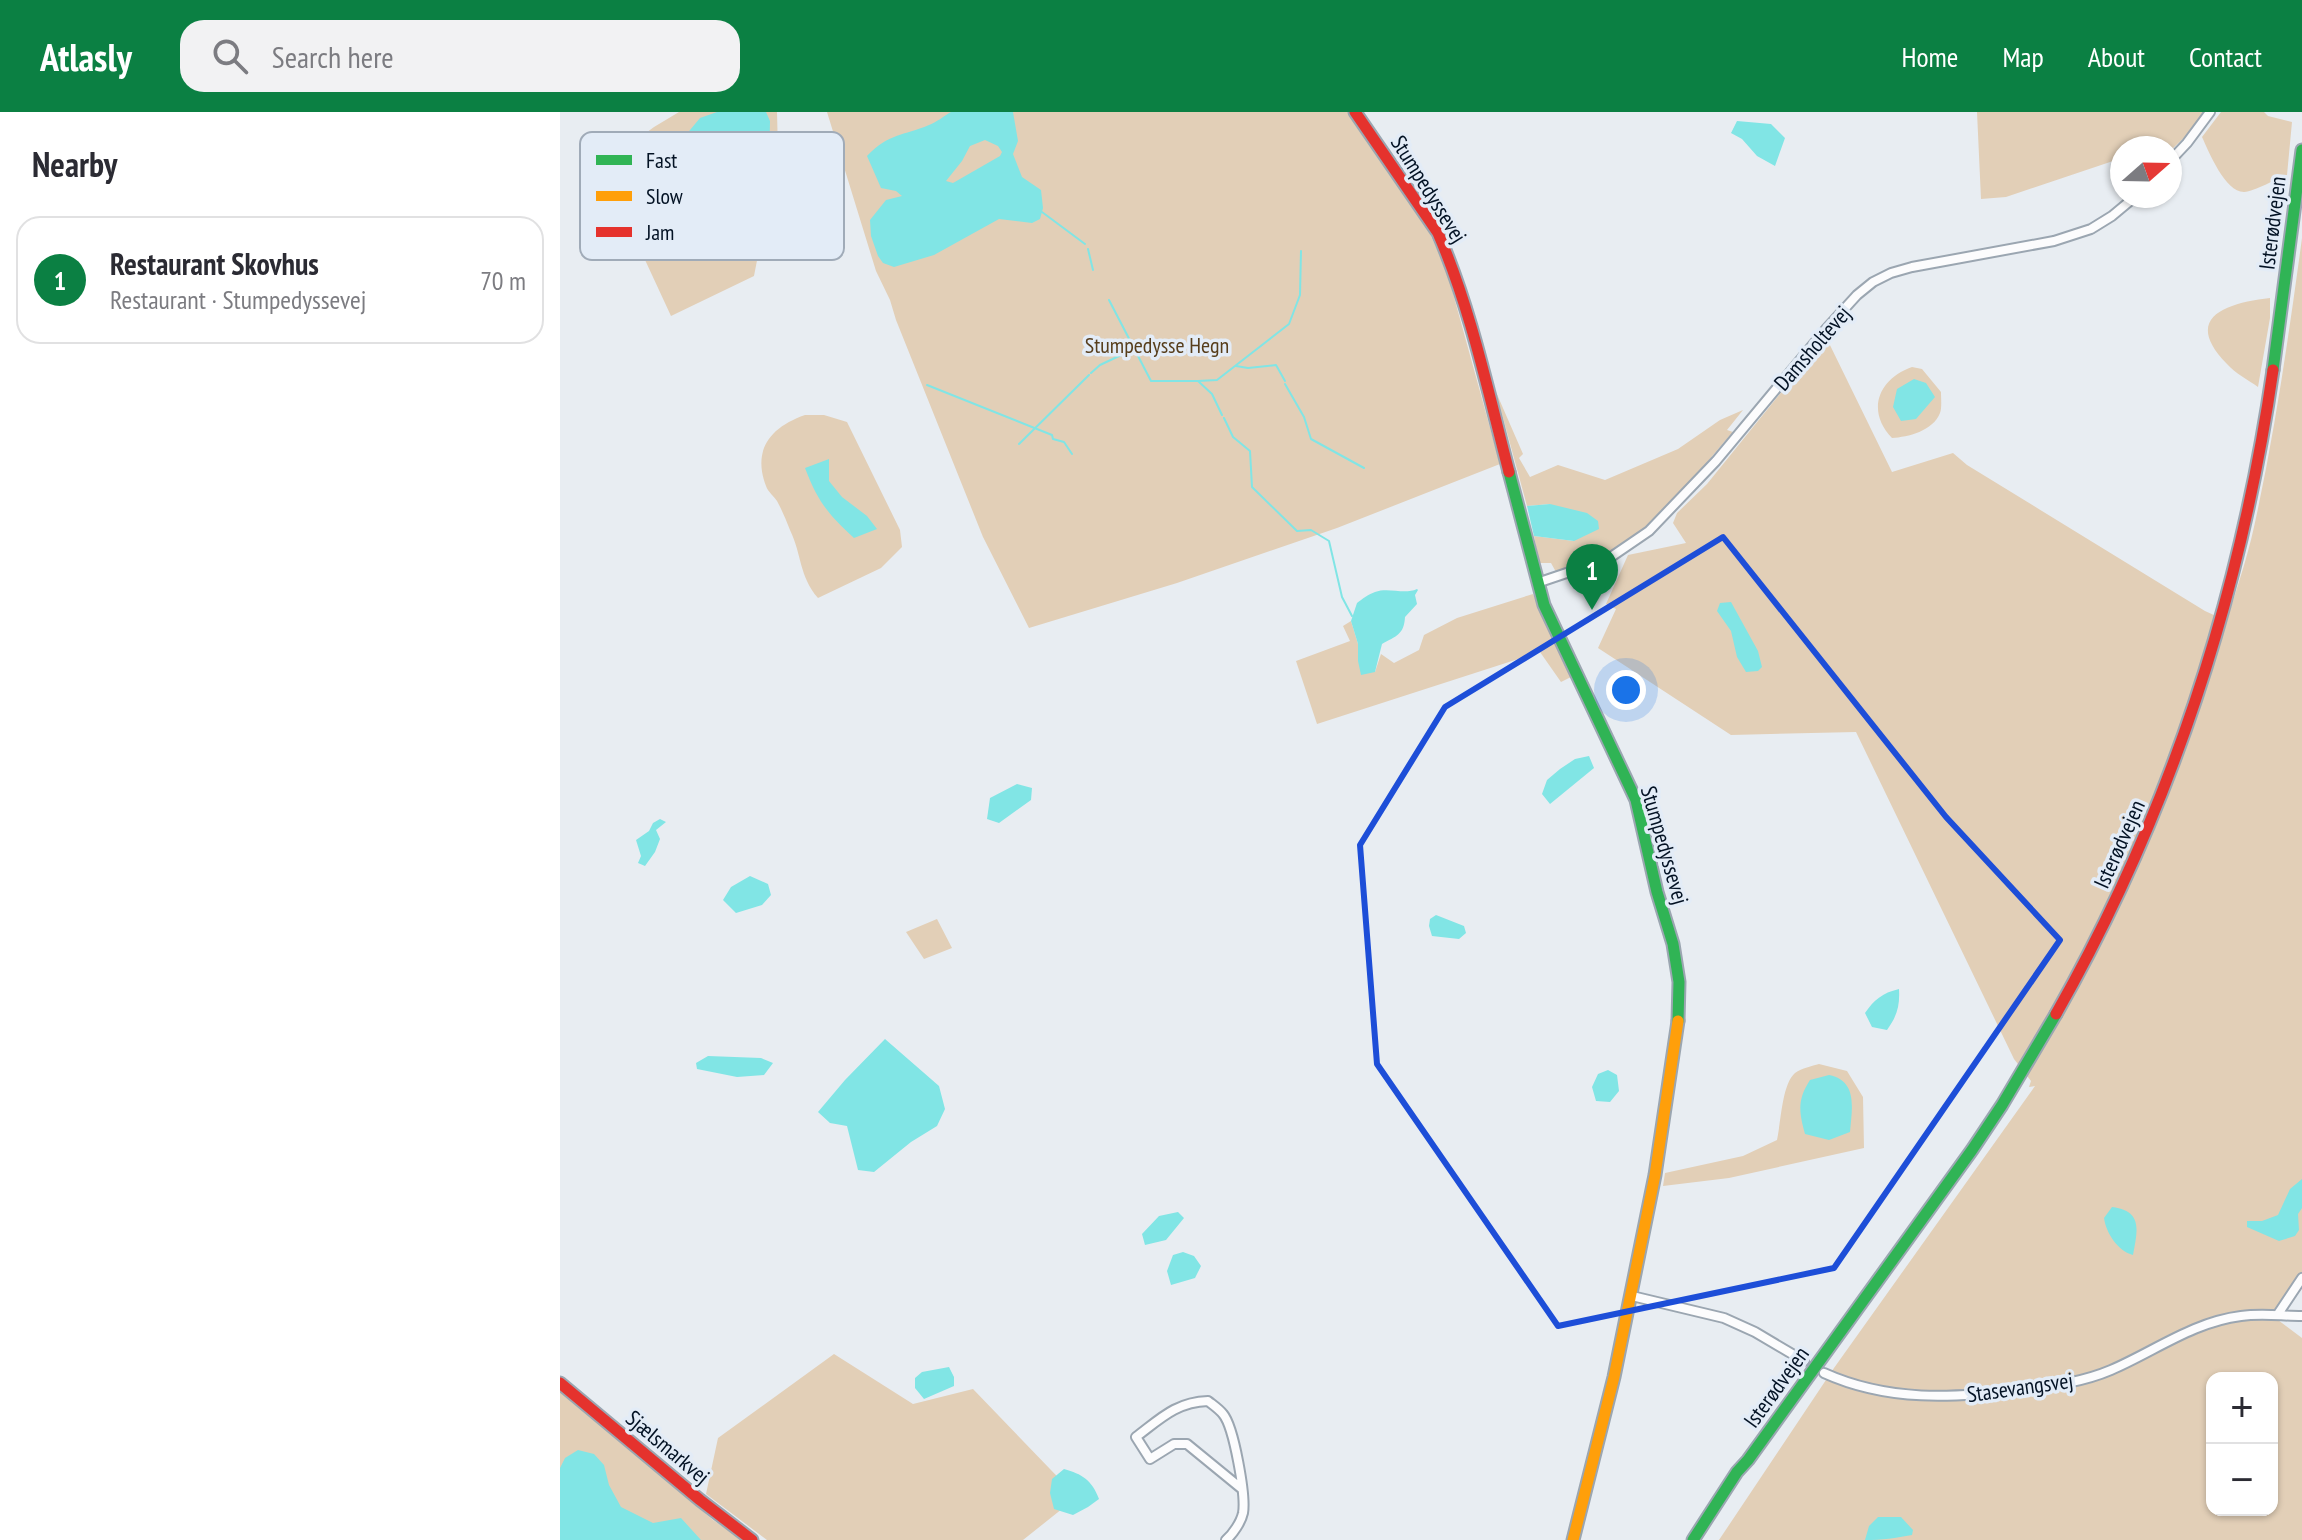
<!DOCTYPE html>
<meta charset="utf-8">
<style>
:root{--surface:#fff;--page:#f2f2f3;--text:#2b2b33;--muted:#7c7c81;--line:#e1e1e2;--accent:#0b8043}
body{margin:0;font-family:"PT Sans Narrow",sans-serif;background:var(--page);color:var(--text)}
.controls{position:absolute;right:24px;bottom:24px;display:grid;overflow:hidden;border-radius:16px;box-shadow:0 2px 6px #0004}
.controls button{width:72px;height:72px;display:grid;place-items:center;padding:0;border:0;border-bottom:2px solid var(--line);background:var(--surface);color:var(--text);font:40px sans-serif}
.compass{position:absolute;left:1550px;top:24px;width:72px;height:72px;border-radius:50%;background:var(--surface);box-shadow:0 2px 6px #0004;rotate:70deg}
.you{position:absolute;left:1066px;top:578px;width:28px;height:28px;margin:-20px;border:6px solid #fff;border-radius:50%;background:#1a73e8;box-shadow:0 0 0 12px #1a73e833}
.badge{display:grid;place-items:center;width:52px;height:52px;border-radius:50%;background:var(--accent);color:#fff;font-size:26px;font-weight:700}
.pin{position:absolute;translate:-50% -66px;filter:drop-shadow(0 2px 4px #0008)}
.pin::after{content:'';position:absolute;top:42px;width:28px;height:24px;background:inherit;clip-path:polygon(0 0,100% 0,50% 100%)}
.list{margin:0;padding:0;list-style:none}
h2{display:flex;justify-content:space-between;align-items:center;height:104px;margin:0;padding:0 32px;font-size:34px}
h2 small{font-size:26px;font-weight:400;color:var(--muted)}
.list li{display:grid;grid-template-columns:52px 1fr auto;gap:24px;align-items:center;box-sizing:border-box;height:128px;margin:0 16px 16px;padding:0 16px;border:2px solid var(--line);border-radius:24px}
.list b{display:block;font-size:30px;white-space:nowrap}
.list p{margin:0;font-size:26px;white-space:nowrap;color:var(--muted)}
.list em{font-size:26px;font-style:normal;color:var(--muted)}
.icon{flex:none;width:44px;height:44px;fill:none;stroke:currentColor;stroke-width:2;stroke-linecap:round;stroke-linejoin:round}
.map{position:relative;flex:none;width:1742px;height:1428px;overflow:hidden}
header{display:flex;align-items:center;gap:48px;box-sizing:border-box;height:112px;padding:0 40px;background:var(--accent);color:#fff}
header strong{font-size:38px}
nav{display:flex;gap:44px;margin-inline-start:auto;font-size:28px}
.search{width:560px;height:72px;background:var(--page);display:flex;align-items:center;gap:20px;box-sizing:border-box;padding:0 28px;border-radius:24px;color:var(--muted);font-size:30px}
main{display:flex}
aside{flex:1;background:var(--surface)}
.map>svg:first-child{display:block}
.green{fill:#e2cfb7;fill-rule:evenodd}
.water{fill:#81e5e5;fill-rule:evenodd}
.lines{fill:none;stroke-linecap:round;stroke-linejoin:round}
.stream{stroke:#81e5e5;stroke-width:2}
.street-casing{stroke:#9ba6b1;stroke-width:12}
.fast-casing{stroke:#9ba6b1;stroke-width:15}
.slow-casing{stroke:#9ba6b1;stroke-width:15}
.jam-casing{stroke:#9ba6b1;stroke-width:15}
.street{stroke:#fcfcfd;stroke-width:8}
.fast{stroke:#30b455;stroke-width:11}
.slow{stroke:#ff9f0a;stroke-width:11}
.jam{stroke:#e5322d;stroke-width:11}
.marked{fill:none;stroke:#1d4ed8;stroke-width:6;stroke-linejoin:round}
.labels{text-anchor:middle;dominant-baseline:central;stroke-width:7;stroke-linejoin:round;paint-order:stroke}
.street-label{font-size:22px;fill:#031224;stroke:#e3ecf7}
.park-label{font-size:22px;fill:#573e1c;stroke:#e3ecf7}
.key{fill:#e3ecf7;stroke:#a0abb8;stroke-width:2}
.key-label{font-size:22px;fill:#031224}
</style>
<header>
<strong>Atlasly</strong>
<div class="search"><svg class="icon" aria-label="search" viewBox="0 0 24 24"><circle cx="10" cy="10" r="6"/><path d="M15 15l6 6"/></svg>Search here</div>
<nav><a>Home</a><a>Map</a><a>About</a><a>Contact</a></nav>
</header>
<main>
<aside>
<h2>Nearby<small></small></h2>
<ul class="list">
<li><span class="badge">1</span><div><b>Restaurant Skovhus</b><p>Restaurant · Stumpedyssevej</p></div><em>70 m</em></li>
</ul>
</aside>
<div class="map">
<svg width="1742" height="1428" viewBox="0 0 1742 1428">
<rect width="100%" height="100%" fill="#e8edf2"/>
<!-- green -->
<path class="green" d="M 119,0 L 217,0 L 218,40 L 194,164 L 111,204 L 67,109 L 59,82 L 63,38 L 94,15 Z
M 267,0 L 789,0 L 868,118 L 886,156 L 940,352 L 777,416 L 617,471 L 469,516 L 423,425 L 336,208 L 330,188 L 316,159 Z
M 1417,0 L 1644,0 L 1630,20 L 1610,39 L 1610,36 L 1562,36 L 1562,46 L 1446,85 L 1421,87 Z
M 1661,0 L 1704,0 L 1708,4 L 1732,10 L 1727,63 C 1716,67 1695,79 1684,80 C 1665,80 1649,40 1642,25 Z
M 1742,126 L 1742,1164 L 1714,1205 L 1742,1226 L 1742,1428 L 1159,1428 L 1274,1256 L 1475,974 L 1469,975 L 1471,969 L 1454,947 L 1296,620 L 1171,623 L 1038,536 L 1056,497 L 1046,492 L 1068,443 L 1126,431 L 1113,411 L 1117,401 L 1147,372 L 1266,225 L 1332,360 L 1393,341 L 1407,353 L 1645,499 L 1667,509 C 1676,478 1687,447 1694,415 C 1715,320 1729,222 1742,126 ZM 1652,1266 L 1712,1266 L 1712,1398 L 1652,1398 Z
M 1710,186 L 1710,206 L 1698,275 C 1688,268 1675,261 1667,252 C 1621,205 1667,191 1710,186 Z
M 1352,255 L 1362,257 L 1381,280 C 1381,286 1382,296 1380,301 C 1373,319 1348,325 1332,326 C 1306,299 1318,267 1352,255 Z
M 936,280 L 963,342 L 959,346 L 970,365 L 998,353 L 1045,368 L 1118,337 L 1160,308 L 1183,298 L 1167,318 L 1173,320 C 1137,360 1098,417 1050,442 C 1034,451 1014,454 996,460 L 991,451 L 979,451 L 974,424 L 1014,429 L 990,392 L 967,394 Z
M 245,303 L 264,303 L 287,310 L 340,418 L 342,435 L 321,456 L 258,486 C 239,464 242,443 230,418 C 226,408 222,398 217,389 C 214,384 208,380 206,374 C 192,337 211,315 245,303 Z
M 973,482 L 1011,565 L 1001,570 L 980,540 L 757,612 L 736,549 L 790,529 L 783,514 L 791,509 L 798,532 L 798,549 L 815,560 L 821,542 L 834,551 L 859,538 L 864,523 L 897,506 Z
M 377,807 L 392,836 L 364,847 L 346,820 Z
M 1259,952 L 1287,959 L 1303,985 L 1304,1036 L 1169,1066 L 1103,1074 L 1105,1061 L 1183,1044 L 1217,1028 C 1221,1010 1222,972 1235,961 C 1242,956 1252,954 1259,952 Z
M 274,1242 L 353,1292 L 413,1277 L 517,1385 L 463,1428 L 207,1428 L 146,1382 L 158,1326 Z
M 0,1278 L 153,1408 L 183,1428 L 0,1428 Z"/>
<!-- water -->
<path class="water" d="M 157,0 L 206,0 L 210,9 L 209,55 C 182,77 167,74 135,75 C 120,62 120,49 120,30 L 140,6 Z
M 391,0 L 453,0 L 458,29 L 453,42 L 462,65 L 481,78 L 483,96 L 480,107 L 472,111 L 439,107 L 374,143 L 334,155 L 323,151 L 318,144 L 311,124 L 310,108 L 326,88 L 342,84 L 336,79 L 321,76 L 307,44 C 329,21 343,24 369,13 C 377,10 384,4 391,0 ZM 425,28 L 438,34 L 442,40 L 440,44 L 393,71 L 386,69 L 402,49 L 410,34 Z
M 1177,9 L 1211,12 L 1225,26 L 1215,54 L 1197,44 L 1182,27 L 1171,21 Z
M 1354,267 L 1366,271 L 1375,285 L 1356,307 L 1341,309 L 1333,295 L 1337,277 Z
M 269,347 L 269,369 L 282,385 L 307,404 L 317,417 L 294,426 C 268,402 258,390 245,356 Z
M 990,392 L 1027,401 L 1038,409 L 1039,417 L 1014,429 L 974,424 L 967,394 Z
M 857,477 L 858,478 L 855,483 L 857,492 L 845,505 C 844,523 836,524 822,532 L 815,560 L 801,563 L 798,549 L 798,532 L 791,509 L 797,491 C 802,487 809,482 815,480 C 829,475 844,483 857,477 Z
M 1171,490 L 1198,539 L 1202,555 L 1198,559 L 1186,560 L 1177,545 L 1171,519 L 1157,499 L 1160,491 Z
M 1029,644 L 1034,656 L 990,692 L 982,682 L 987,668 L 1000,657 L 1015,647 Z
M 457,672 L 472,676 L 471,688 L 439,711 L 427,707 L 430,686 Z
M 100,707 L 106,710 L 96,718 L 100,727 L 95,740 L 85,754 L 78,751 L 81,744 L 76,728 L 89,719 L 93,711 Z
M 190,764 L 208,772 L 211,783 L 202,793 L 176,801 L 163,788 L 171,775 Z
M 876,803 L 904,814 L 906,821 L 899,827 L 872,824 L 869,814 L 870,807 Z
M 1339,877 C 1340,894 1337,904 1327,918 L 1312,915 L 1305,901 C 1314,888 1322,881 1339,877 Z
M 325,927 L 379,974 L 385,997 L 377,1014 L 351,1030 L 314,1060 L 298,1058 L 287,1014 L 270,1011 L 258,1000 L 285,968 Z
M 148,944 L 201,946 L 213,951 L 204,963 L 177,965 L 137,957 L 136,951 Z
M 1048,958 L 1057,963 L 1059,979 L 1050,990 L 1036,989 L 1032,975 L 1038,962 Z
M 1269,963 C 1298,969 1292,996 1290,1020 L 1269,1028 L 1245,1022 C 1239,1000 1237,988 1250,968 Z
M 1742,1067 L 1742,1096 L 1738,1102 L 1739,1118 L 1735,1124 L 1719,1129 L 1687,1115 L 1687,1109 L 1702,1109 L 1718,1103 L 1730,1077 Z
M 1552,1095 C 1584,1099 1577,1120 1573,1143 C 1558,1139 1546,1121 1544,1106 Z
M 618,1100 L 624,1106 L 606,1128 L 585,1133 L 582,1122 L 599,1104 Z
M 623,1140 L 634,1144 L 641,1154 L 635,1166 L 611,1173 L 607,1159 L 613,1143 Z
M 389,1255 L 394,1265 L 394,1274 L 364,1287 L 355,1276 L 355,1266 L 362,1260 Z
M 18,1338 L 34,1342 L 44,1353 L 49,1373 L 61,1395 L 93,1411 L 121,1406 L 141,1428 L 0,1428 L 0,1356 L 5,1346 Z
M 504,1357 C 522,1362 532,1368 539,1387 L 528,1395 L 513,1403 L 494,1397 L 490,1381 L 492,1367 Z
M 1318,1405 L 1341,1405 L 1353,1418 L 1352,1423 C 1336,1426 1322,1428 1305,1428 L 1309,1414 Z"/>
<g class="lines">
<!-- stream -->
<path class="stream" d="M 482,100 L 525,132
M 528,137 L 533,158
M 549,188 L 591,269 L 638,269 L 652,282 L 662,303
M 676,254 L 688,256 L 716,253 L 725,269
M 531,261 L 540,253 L 574,237
M 638,269 L 657,268 L 729,212 L 740,183 L 741,139
M 725,272 L 744,305 L 751,327 L 804,356
M 367,273 L 492,323 L 493,327 L 504,330 L 512,342
M 664,306 L 673,325 L 690,339 L 692,375 L 737,419 L 751,418 L 769,429 L 782,485 L 792,504
M 459,332 L 529,263"/>
<!-- street casing -->
<g class="street-casing">
<path id="street" d="M 1610,49 L 1627,31 L 1650,0
M 977,471 L 1048,447 L 1089,419 L 1156,349 L 1266,217 L 1297,183 L 1313,170 L 1331,161 L 1352,155 L 1494,129 L 1531,117 L 1552,104 L 1576,84
M 1072,1184 L 1164,1206 L 1195,1220 L 1244,1249
M 1718,1202 L 1742,1166
M 1264,1261 C 1328,1290 1393,1286 1462,1278 C 1492,1274 1523,1270 1551,1258 C 1595,1239 1633,1210 1681,1204 C 1702,1201 1721,1204 1742,1204
M 666,1428 C 673,1422 681,1410 683,1401 C 686,1384 674,1315 663,1302 C 659,1297 653,1293 648,1289 C 616,1290 600,1307 576,1325 L 590,1347 L 614,1332 L 627,1332 L 682,1377"/>
</g>
<!-- fast casing -->
<g class="fast-casing">
<path id="fast" d="M 1713,258 L 1742,38
M 949,360 L 984,493 L 1076,688 L 1097,780 L 1113,832 L 1119,870 L 1118,909
M 1133,1428 L 1177,1360 L 1188,1348 L 1412,1038 L 1442,993 L 1496,902"/>
</g>
<!-- slow casing -->
<g class="slow-casing">
<path id="slow" d="M 1013,1428 L 1054,1265 L 1095,1063 L 1118,909"/>
</g>
<!-- jam casing -->
<g class="jam-casing">
<path id="jam" d="M 795,0 L 878,121 C 911,197 928,280 949,360
M 1496,902 C 1610,701 1680,486 1713,258
M 0,1271 L 140,1388 L 192,1428"/>
</g>
<!-- street -->
<use href="#street" class="street"/>
<!-- fast -->
<use href="#fast" class="fast"/>
<!-- slow -->
<use href="#slow" class="slow"/>
<!-- jam -->
<use href="#jam" class="jam"/>
</g>
<!-- marked area -->
<path class="marked" d="M 1163,425 L 1386,705 L 1500,828 L 1274,1156 L 998,1214 L 817,952 L 800,733 L 885,595 Z"/>
<g class="labels">
<!-- street labels -->
<g class="street-label">
<text transform="translate(869 77) rotate(58)">Stumpedyssevej</text>
<text transform="translate(1712 111) rotate(-83)">Isterødvejen</text>
<text transform="translate(1252 236) rotate(-49)">Damsholtevej</text>
<text transform="translate(1559 732) rotate(-66)">Isterødvejen</text>
<text transform="translate(1105 733) rotate(74)">Stumpedyssevej</text>
<text transform="translate(1216 1275) rotate(-54)">Isterødvejen</text>
<text transform="translate(1460 1275) rotate(-8)">Stasevangsvej</text>
<text transform="translate(108 1335) rotate(40)">Sjælsmarkvej</text>
</g>
<!-- park labels -->
<g class="park-label">
<text x="597" y="233">Stumpedysse Hegn</text>
</g>
</g>
<!-- legend -->
<rect x="20" y="20" width="264" height="128" rx="12" class="key"/>
<rect x="36" y="43" width="36" height="10" fill="#30b455"/>
<rect x="36" y="79" width="36" height="10" fill="#ff9f0a"/>
<rect x="36" y="115" width="36" height="10" fill="#e5322d"/>
<g class="key-label">
<text x="86" y="56">Fast</text>
<text x="86" y="92">Slow</text>
<text x="86" y="128">Jam</text>
</g>
</svg>
<div class="controls">
<button>+</button>
<button>−</button>
</div>
<svg class="compass" viewBox="-18 -18 36 36"><path d="M0-13l5 13h-10z" fill="#e53935"/><path d="M0 13l5-13h-10z" fill="#7c7c81"/></svg>
<div class="you"></div>
<div class="pin badge" style="left:1032px;top:498px">1</div>
</div>
</main>
